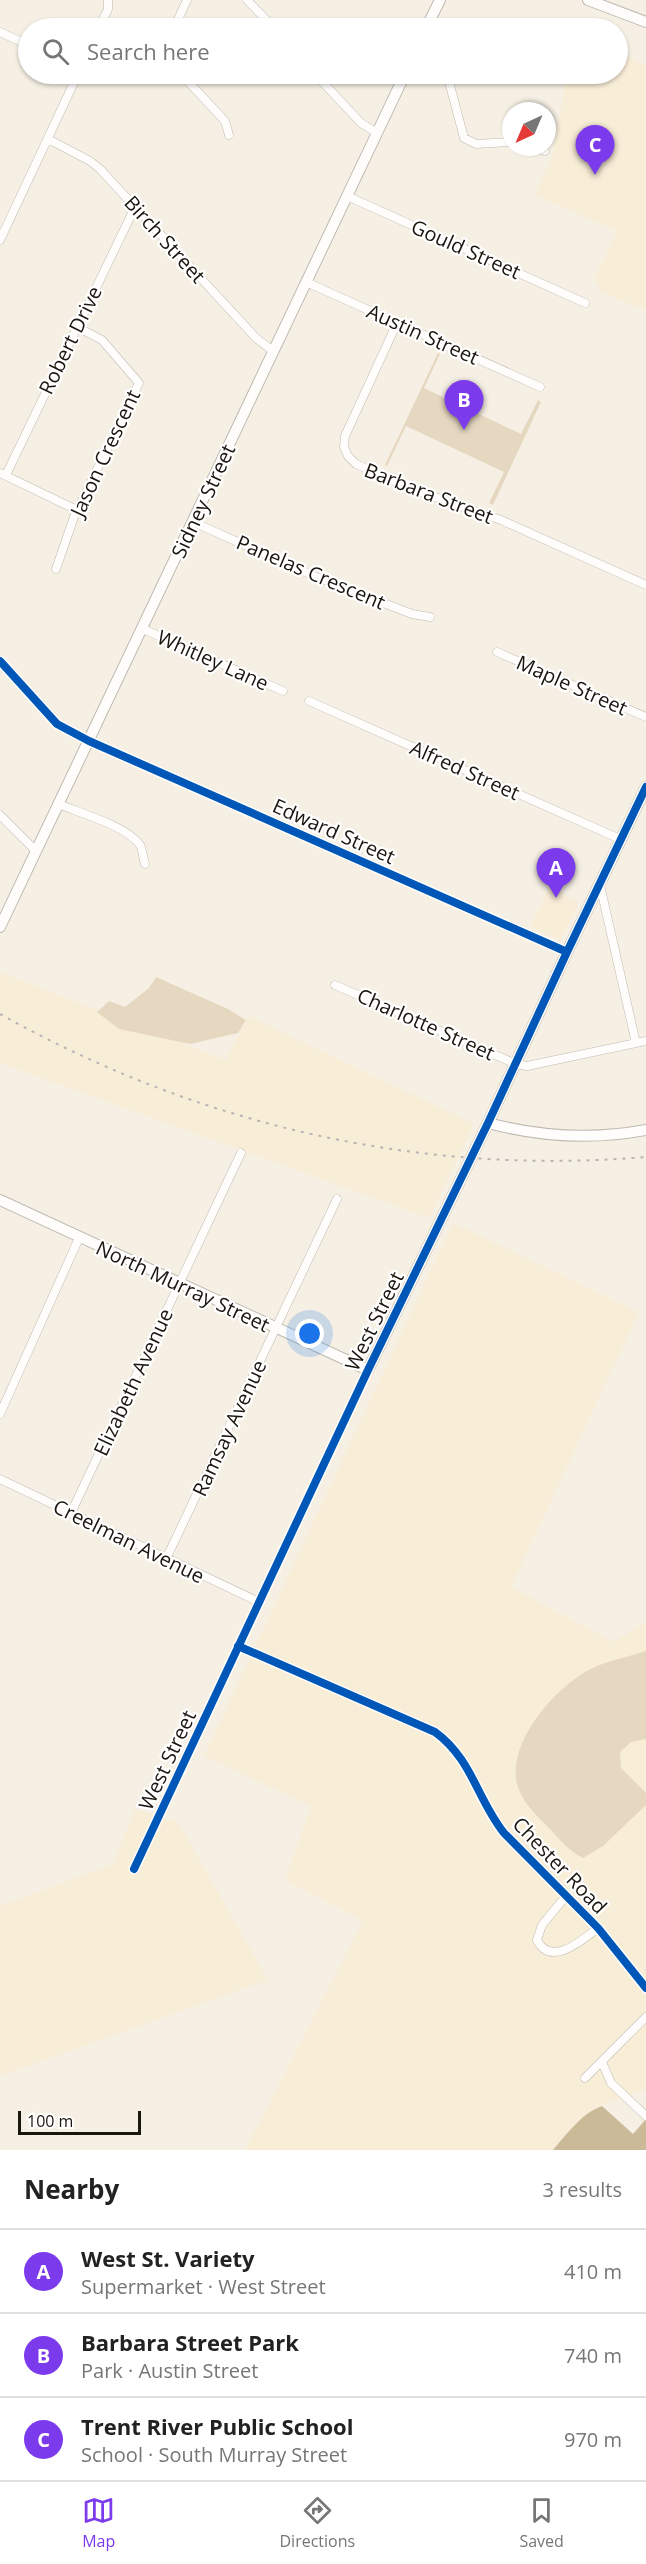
<!DOCTYPE html>
<meta charset="utf-8">
<style>
:root{--surface:#fff;--page:#f2f2f2;--text:#222;--muted:#767676;--line:#e0e0e0;--accent:#7c3aed}
body{margin:0;font-family:"Open Sans",sans-serif;background:var(--page);color:var(--text)}
.compass{position:absolute;left:502px;top:102px;width:54px;height:54px;border-radius:50%;background:var(--surface);box-shadow:0 2px 4px #0004;rotate:224deg}
.scale{position:absolute;left:18px;bottom:15px;width:123px;box-sizing:border-box;padding-left:6px;border:3px solid #1a160e;border-top:0;font-size:16px;line-height:21px;white-space:nowrap;color:#1a160e;-webkit-text-stroke:4px #fff;paint-order:stroke}
.you{position:absolute;left:310px;top:1334px;width:21px;height:21px;margin:-15px;border:4px solid #fff;border-radius:50%;background:#1a73e8;box-shadow:0 0 0 9px #1a73e833}
.badge{display:grid;place-items:center;width:39px;height:39px;border-radius:50%;background:var(--accent);color:#fff;font-size:20px;font-weight:700}
.pin{position:absolute;translate:-50% -50px;filter:drop-shadow(0 2px 3px #0008)}
.pin::after{content:'';position:absolute;top:32px;width:21px;height:18px;background:inherit;clip-path:polygon(0 0,100% 0,50% 100%)}
.list{margin:0;padding:0;list-style:none}
h2{display:flex;justify-content:space-between;align-items:center;height:78px;margin:0;padding:0 24px;font-size:26px}
h2 small{font-size:20px;font-weight:400;color:var(--muted)}
.list li{display:grid;grid-template-columns:39px 1fr auto;gap:18px;align-items:center;box-sizing:border-box;height:84px;padding:0 24px;border-top:2px solid var(--line)}
.list b{display:block;font-size:22px;white-space:nowrap}
.list p{margin:0;font-size:20px;white-space:nowrap;color:var(--muted)}
.list em{font-size:20px;font-style:normal;color:var(--muted)}
.icon{flex:none;width:33px;height:33px;fill:none;stroke:currentColor;stroke-width:2;stroke-linecap:round;stroke-linejoin:round}
.map{position:relative;flex:none;width:646px;height:2150px;overflow:hidden}
.search{position:absolute;background:var(--surface);box-shadow:0 2px 4px #0004;left:18px;right:18px;top:18px;height:66px;display:flex;align-items:center;gap:15px;box-sizing:border-box;padding:0 21px;border-radius:33px;color:var(--muted);font-size:22px}
.sheet{height:330px;background:var(--surface)}
nav{display:flex;justify-content:space-around;align-items:center;box-sizing:border-box;height:84px;border-top:2px solid var(--line);background:var(--surface);font-size:16px;color:var(--muted)}
nav a{display:grid;justify-items:center;gap:3px}
nav .on{color:var(--accent)}
.map>svg:first-child{display:block}
.built{fill:#f8edd7}
.green{fill:#e6d8c0}
.water{fill:#cbba97}
.lines{fill:none;stroke-linecap:round;stroke-linejoin:round}
.minor-casing{stroke:#bfbab1;stroke-width:9}
.tertiary-casing{stroke:#bfbab1;stroke-width:12}
.secondary-casing{stroke:#bfbab1;stroke-width:12}
.minor{stroke:#fefdfb;stroke-width:8}
.tertiary{stroke:#fefdfb;stroke-width:10}
.secondary{stroke:#fefdfb;stroke-width:10}
.rail{stroke:#b7b5b3;stroke-width:2;stroke-dasharray:3 6;stroke-linecap:butt}
.cycleway-casing{stroke:#fff;stroke-width:11}
.cycleway{stroke:#0057b8;stroke-width:8}
.labels{text-anchor:middle;dominant-baseline:central;stroke-width:4.5;stroke-linejoin:round;paint-order:stroke}
.street-label{font-size:20px;fill:#1a160e;stroke:#fff}
</style>
<div class="map">
<svg width="646" height="2150" viewBox="0 0 646 2150">
<rect width="100%" height="100%" fill="#f6f0e4"/>
<!-- built -->
<path class="built" d="M 618,51 L 646,66 L 646,311 L 601,292 L 594,279 L 617,231 L 535,195 L 553,155 L 564,91 L 560,74 L 618,74 Z
M 549,888 L 579,902 L 561,940 L 530,927 Z
M 0,972 L 226,1060 L 248,1016 L 474,1124 L 429,1218 L 0,1063 Z
M 453,1223 L 639,1312 L 511,1587 L 614,1642 L 646,1622 L 646,2089 L 594,2108 L 573,2127 L 553,2150 L 245,2150 L 363,1921 L 285,1880 L 311,1806 L 204,1756 Z
M 135,1809 L 178,1822 L 268,1980 L 0,2076 L 0,1906 L 113,1864 Z"/>
<!-- green -->
<path class="green" d="M 438,353 L 440,354 L 424,388 L 521,434 L 538,400 L 541,402 L 493,505 L 489,503 L 504,472 L 406,426 L 387,466 L 385,465 Z
M 156,977 L 228,1009 L 246,1020 L 238,1033 L 190,1044 L 119,1029 L 97,1012 L 109,1001 L 125,1007 L 149,988 Z
M 646,1651 L 646,1739 L 631,1742 L 620,1752 L 621,1768 L 646,1793 L 646,1805 L 603,1846 L 583,1858 C 569,1851 560,1840 549,1828 C 536,1815 522,1802 517,1784 C 507,1743 553,1691 585,1672 C 602,1662 627,1657 646,1651 Z"/>
<!-- water -->
<path class="water" d="M 602,2106 L 633,2134 L 646,2119 L 646,2150 L 553,2150 C 567,2134 582,2113 602,2106 Z"/>
<g class="lines">
<!-- minor casing -->
<g class="minor-casing">
<path id="minor" d="M 247,0 L 274,28
M 99,28 L 108,9 L 108,0
M 174,28 L 187,0
M 0,32 L 28,45
M 181,74 L 225,121 L 229,135
M 315,74 L 361,123 L 377,133
M 447,74 L 464,138 L 476,144 L 511,142
M 48,139 L 90,161 L 100,169 L 256,338 L 273,351
M 532,147 L 545,151
M 347,196 L 585,303
M 0,240 L 78,74
M 306,282 L 540,387
M 397,323 L 345,436 L 344,447 L 348,456 L 356,464 L 412,489 L 501,520 L 646,585
M 0,473 L 77,510
M 6,475 L 136,205
M 193,522 L 314,576 L 412,614 L 430,617
M 56,569 L 74,517 L 139,383 L 102,340 L 77,327
M 143,629 L 283,691
M 497,652 L 646,717
M 0,661 L 57,724 L 89,741 L 567,952
M 309,701 L 620,839
M 58,804 C 80,813 127,826 140,845 C 143,851 143,858 145,864
M 0,815 L 36,851
M 600,885 L 636,1043
M 335,985 L 516,1064 L 527,1066 L 646,1041
M 0,1414 L 79,1238
M 0,1479 L 259,1602
M 71,1513 L 241,1153
M 166,1559 L 337,1199
M 238,1646 L 435,1732 C 472,1759 477,1799 504,1833 L 598,1928 L 646,1988
M 134,1869 L 368,1370
M 566,1896 L 542,1925 L 537,1940 C 551,1968 582,1940 598,1928
M 602,2062 L 611,2083 L 646,2116
M 585,2078 L 646,2017"/>
</g>
<!-- tertiary casing -->
<g class="tertiary-casing">
<path id="tertiary" d="M 488,1123 C 541,1137 593,1140 646,1130
M 0,1200 L 368,1370 L 488,1123 L 567,952 L 646,787"/>
</g>
<!-- secondary casing -->
<g class="secondary-casing">
<path id="secondary" d="M 588,0 L 646,22
M 426,28 L 440,0
M 0,927 L 405,74"/>
</g>
<!-- minor -->
<use href="#minor" class="minor"/>
<!-- tertiary -->
<use href="#tertiary" class="tertiary"/>
<!-- secondary -->
<use href="#secondary" class="secondary"/>
<!-- rail -->
<path class="rail" d="M 0,1014 C 199,1125 418,1176 646,1157"/>
<!-- cycleway casing -->
<g class="cycleway-casing">
<path id="cycleway" d="M 0,661 L 57,724 L 89,741 L 567,952
M 238,1646 L 435,1732 C 472,1759 477,1799 504,1833 L 598,1928 L 646,1988
M 134,1869 L 368,1370 L 488,1123 L 567,952 L 646,787"/>
</g>
<!-- cycleway -->
<use href="#cycleway" class="cycleway"/>
</g>
<g class="labels">
<!-- street labels -->
<g class="street-label">
<text transform="translate(165 239) rotate(48)">Birch Street</text>
<text transform="translate(466 249) rotate(24)">Gould Street</text>
<text transform="translate(423 334) rotate(24)">Austin Street</text>
<text transform="translate(70 340) rotate(-64)">Robert Drive</text>
<text transform="translate(105 453) rotate(-65)">Jason Crescent</text>
<text transform="translate(429 493) rotate(21)">Barbara Street</text>
<text transform="translate(203 501) rotate(-65)">Sidney Street</text>
<text transform="translate(311 572) rotate(23)">Panelas Crescent</text>
<text transform="translate(213 660) rotate(24)">Whitley Lane</text>
<text transform="translate(572 685) rotate(24)">Maple Street</text>
<text transform="translate(465 770) rotate(24)">Alfred Street</text>
<text transform="translate(334 831) rotate(24)">Edward Street</text>
<text transform="translate(426 1024) rotate(24)">Charlotte Street</text>
<text transform="translate(183 1286) rotate(25)">North Murray Street</text>
<text transform="translate(374 1321) rotate(-64)">West Street</text>
<text transform="translate(133 1382) rotate(-65)">Elizabeth Avenue</text>
<text transform="translate(229 1428) rotate(-65)">Ramsay Avenue</text>
<text transform="translate(129 1541) rotate(26)">Creelman Avenue</text>
<text transform="translate(167 1760) rotate(-65)">West Street</text>
<text transform="translate(560 1865) rotate(46)">Chester Road</text>
</g>
</g>
</svg>
<svg class="compass" viewBox="-18 -18 36 36"><path d="M0-13l5 13h-10z" fill="#e53935"/><path d="M0 13l5-13h-10z" fill="#767676"/></svg>
<div class="scale">100 m</div>
<div class="you"></div>
<div class="pin badge" style="left:556px;top:898px">A</div>
<div class="pin badge" style="left:464px;top:430px">B</div>
<div class="pin badge" style="left:595px;top:175px">C</div>
<div class="search"><svg class="icon" aria-label="search" viewBox="0 0 24 24"><circle cx="10" cy="10" r="6"/><path d="M15 15l6 6"/></svg>Search here</div>
</div>
<section class="sheet">
<h2>Nearby<small>3 results</small></h2>
<ul class="list">
<li><span class="badge">A</span><div><b>West St. Variety</b><p>Supermarket · West Street</p></div><em>410 m</em></li>
<li><span class="badge">B</span><div><b>Barbara Street Park</b><p>Park · Austin Street</p></div><em>740 m</em></li>
<li><span class="badge">C</span><div><b>Trent River Public School</b><p>School · South Murray Street</p></div><em>970 m</em></li>
</ul>
</section>
<nav>
<a class="on"><svg class="icon" aria-label="map" viewBox="0 0 24 24"><path d="M3 6l6-2 6 2 6-2v14l-6 2-6-2-6 2zM9 4v14M15 6v14"/></svg>Map</a>
<a><svg class="icon" aria-label="directions" viewBox="0 0 24 24"><path d="M12 3l9 9-9 9-9-9zM9 14v-3h6M13 9l2 2-2 2"/></svg>Directions</a>
<a><svg class="icon" aria-label="saved" viewBox="0 0 24 24"><path d="M7 4h10v16l-5-4-5 4z"/></svg>Saved</a>
</nav>
